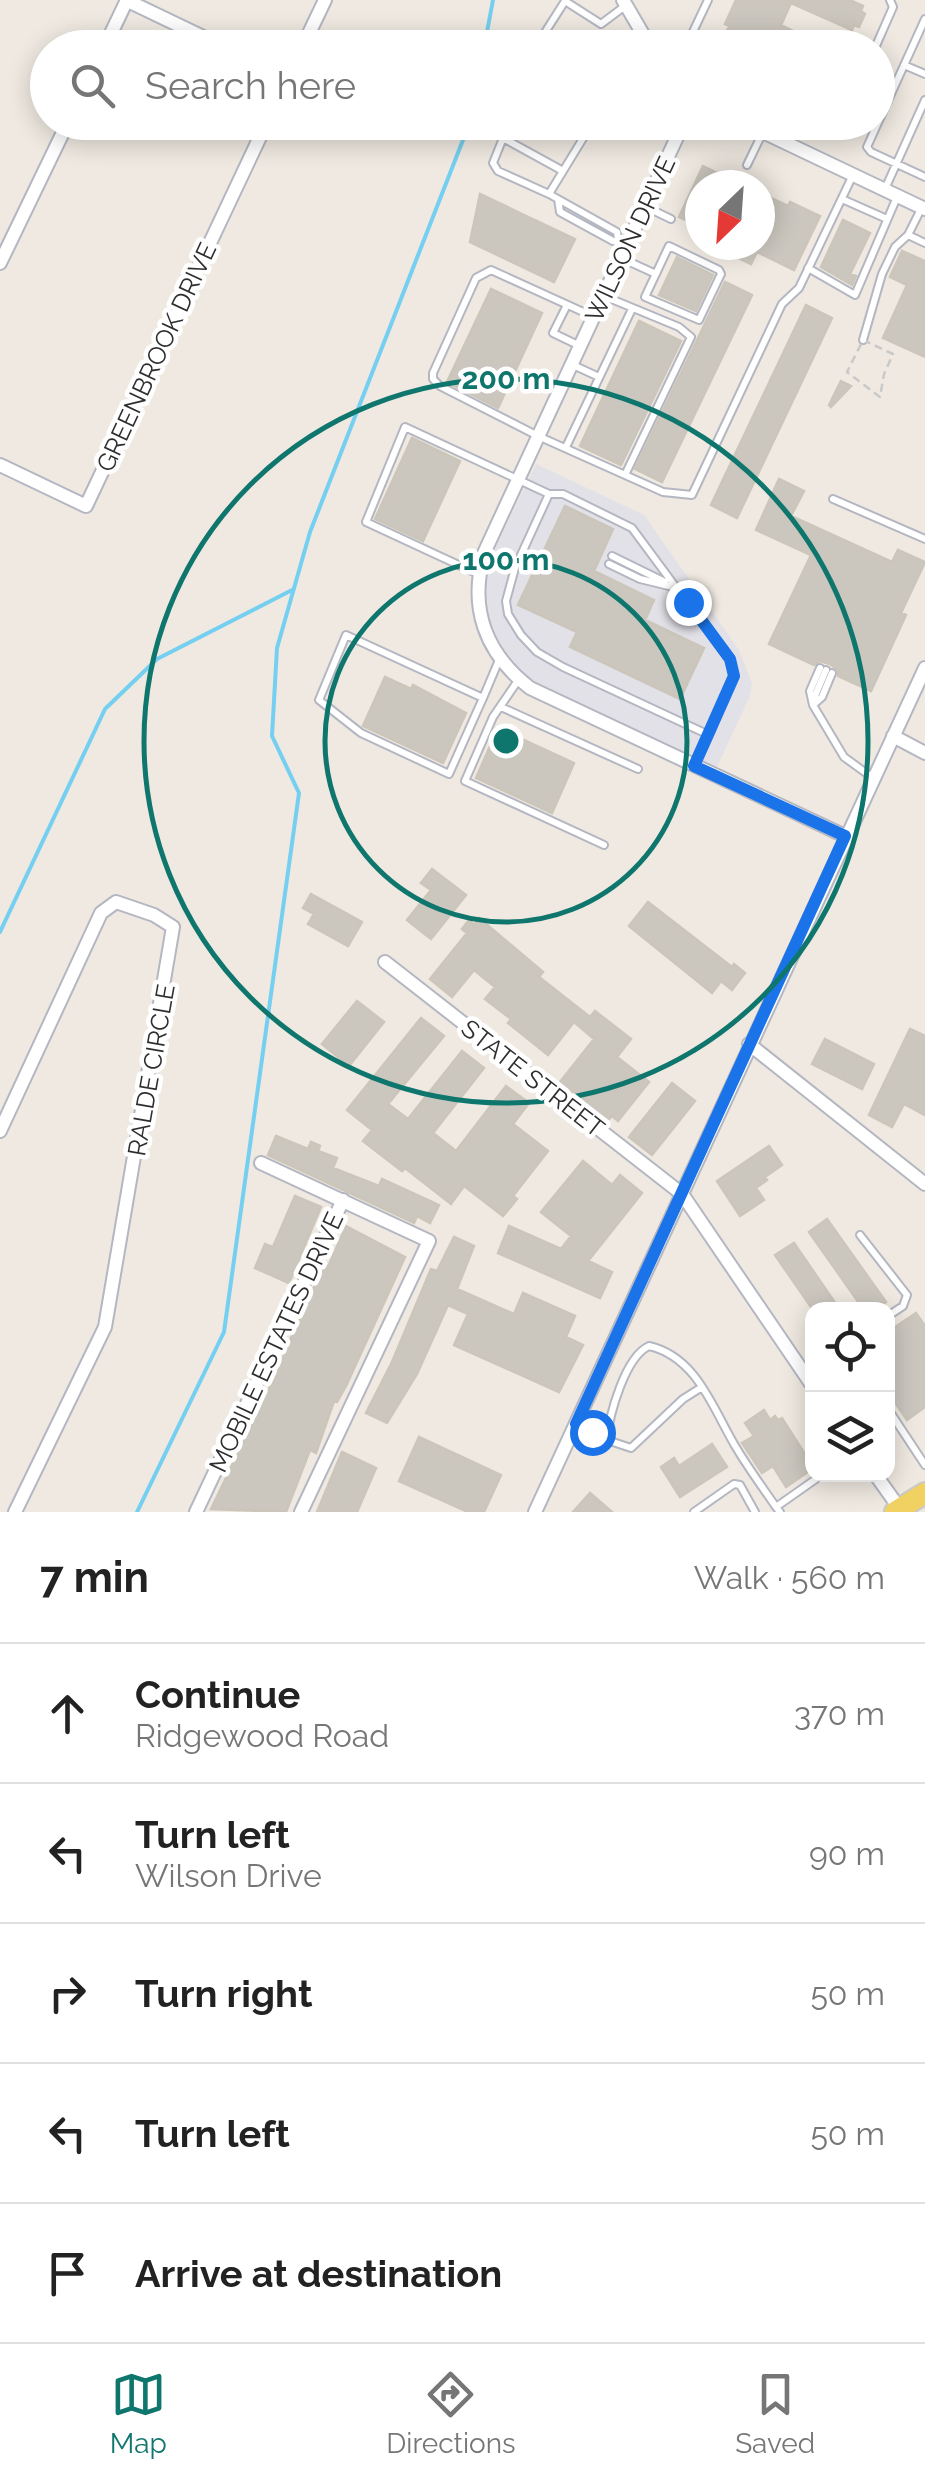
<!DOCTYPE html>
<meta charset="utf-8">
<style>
:root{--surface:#fff;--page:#f6f6f6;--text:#222;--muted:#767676;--line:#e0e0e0;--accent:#0f766e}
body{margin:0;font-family:Raleway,sans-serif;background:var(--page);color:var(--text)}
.controls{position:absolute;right:30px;bottom:30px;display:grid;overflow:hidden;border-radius:20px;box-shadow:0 5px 25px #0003}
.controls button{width:90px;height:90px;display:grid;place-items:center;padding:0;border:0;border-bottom:2px solid var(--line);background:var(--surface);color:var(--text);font:50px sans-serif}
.compass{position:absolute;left:685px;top:170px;width:90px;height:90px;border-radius:50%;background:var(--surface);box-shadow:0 5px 25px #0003;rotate:205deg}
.stop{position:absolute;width:30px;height:30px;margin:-22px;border:8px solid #1a73e8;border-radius:50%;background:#fff}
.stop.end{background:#1a73e8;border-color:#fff;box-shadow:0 2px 10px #0008}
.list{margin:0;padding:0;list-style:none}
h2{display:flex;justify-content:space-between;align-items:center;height:130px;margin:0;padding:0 40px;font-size:42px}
h2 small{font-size:32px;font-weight:400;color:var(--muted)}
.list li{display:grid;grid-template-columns:65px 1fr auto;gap:30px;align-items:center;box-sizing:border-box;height:140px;padding:0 40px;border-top:2px solid var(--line)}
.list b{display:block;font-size:38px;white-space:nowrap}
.list p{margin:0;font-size:32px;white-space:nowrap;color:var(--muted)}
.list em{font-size:32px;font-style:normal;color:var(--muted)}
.icon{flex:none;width:55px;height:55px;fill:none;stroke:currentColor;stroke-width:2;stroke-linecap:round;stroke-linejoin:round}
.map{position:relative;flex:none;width:925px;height:1512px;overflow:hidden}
.search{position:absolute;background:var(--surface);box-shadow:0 5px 25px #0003;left:30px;right:30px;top:30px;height:110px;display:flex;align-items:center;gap:25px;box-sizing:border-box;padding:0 35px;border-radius:55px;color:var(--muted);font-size:38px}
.sheet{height:830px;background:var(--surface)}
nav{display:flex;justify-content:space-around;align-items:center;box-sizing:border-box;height:140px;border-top:2px solid var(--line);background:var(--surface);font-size:28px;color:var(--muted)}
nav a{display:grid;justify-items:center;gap:5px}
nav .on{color:var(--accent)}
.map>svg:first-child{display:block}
.industrial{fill:#e3e1e8}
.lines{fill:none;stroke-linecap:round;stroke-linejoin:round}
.stream{stroke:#75cff0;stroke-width:4}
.building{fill:#cbc7bf;stroke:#cbc5ba;stroke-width:2.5}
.service-casing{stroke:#b4b7c1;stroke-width:10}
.minor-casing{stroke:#b4b7c1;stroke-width:16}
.primary-casing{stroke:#c9c9c9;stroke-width:24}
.path{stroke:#c9c9c9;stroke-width:2.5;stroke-dasharray:8 5;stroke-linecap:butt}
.service{stroke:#fff;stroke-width:6}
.minor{stroke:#fff;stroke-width:12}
.primary{stroke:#f2d163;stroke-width:20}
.route{stroke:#1a73e8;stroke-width:12}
.ring{fill:none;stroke:#0f766e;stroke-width:5}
.labels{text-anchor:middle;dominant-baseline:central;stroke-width:9;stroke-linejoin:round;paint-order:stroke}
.street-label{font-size:25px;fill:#2e2e2e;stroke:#fff}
.centre{fill:#0f766e;stroke:#fff;stroke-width:5}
.ring-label{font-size:30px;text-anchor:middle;font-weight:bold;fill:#0f766e;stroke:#fff;stroke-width:9;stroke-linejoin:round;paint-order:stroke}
</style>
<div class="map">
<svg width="925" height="1512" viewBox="0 0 925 1512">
<rect width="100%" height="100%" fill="#efe9e1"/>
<!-- industrial -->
<path class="industrial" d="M 536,464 L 644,515 L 739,650 L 752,683 L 750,696 L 716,769 L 553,692 L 523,674 L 498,643 L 490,626 L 485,579 L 493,553 Z"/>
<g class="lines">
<!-- stream -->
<path class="stream" d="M 484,48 L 493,0
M 0,932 L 105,709 L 157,659 L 292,590
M 137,1512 L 224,1332 L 299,793 L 272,736 L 277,648 L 310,532 L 470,122"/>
</g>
<!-- building -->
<path class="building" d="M 736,0 L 850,0 L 863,6 L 861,11 L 865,14 L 859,27 L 854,25 L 852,30 L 791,3 L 781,25 L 828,48 L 759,48 L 727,30 L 730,26 L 725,24 Z
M 703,166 L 742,185 L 700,185 L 700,227 L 679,217 Z
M 760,193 L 788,206 L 790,202 L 820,216 L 794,270 L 757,252 L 751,264 L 728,253 L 732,245 L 760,245 Z
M 480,194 L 575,239 L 554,282 L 470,242 Z
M 843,220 L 870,233 L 850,274 L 856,276 L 852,285 L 821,267 Z
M 902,251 L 925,261 L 925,357 L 883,338 L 907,285 L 890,277 Z
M 677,257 L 713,275 L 696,311 L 659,295 Z
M 725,282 L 752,295 L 662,482 L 635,469 Z
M 491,289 L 542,313 L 498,408 L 447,382 Z
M 806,305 L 832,318 L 737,518 L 711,505 Z
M 639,321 L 681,341 L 621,465 L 580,446 Z
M 841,381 L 851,386 L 831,407 L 829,405 Z
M 412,438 L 460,461 L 423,541 L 375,519 Z
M 779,479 L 804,491 L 791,516 L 892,562 L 898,550 L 925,562 L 901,613 L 906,615 L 871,691 L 838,676 L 838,670 L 830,664 L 820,661 L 814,665 L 769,644 L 811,555 L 756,530 Z
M 565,506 L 613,529 L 594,571 L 654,600 L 645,620 L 704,648 L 680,699 L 570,647 L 577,632 L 518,605 Z
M 385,677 L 411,689 L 413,685 L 466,713 L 443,763 L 363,726 Z
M 498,728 L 574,763 L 552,813 L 476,778 Z
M 432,869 L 466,895 L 431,939 L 407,920 L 431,890 L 421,883 Z
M 311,894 L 362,922 L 348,946 L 308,924 L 314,914 L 303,908 Z
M 648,902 L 732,967 L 734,964 L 745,973 L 732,990 L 721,981 L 712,993 L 629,926 Z
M 479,918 L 543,972 L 539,977 L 590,1017 L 595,1011 L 631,1039 L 617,1057 L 649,1082 L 618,1121 L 612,1116 L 608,1120 L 560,1082 L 594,1039 L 574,1022 L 548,1055 L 508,1023 L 511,1019 L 485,999 L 495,987 L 474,970 L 452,997 L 430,979 L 467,933 L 462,929 L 469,920 L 474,925 Z
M 357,1001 L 384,1022 L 349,1066 L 322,1044 Z
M 421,1018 L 444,1036 L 388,1104 L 408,1119 L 462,1051 L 484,1068 L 433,1133 L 456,1151 L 506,1086 L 529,1103 L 513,1124 L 548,1151 L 513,1196 L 517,1199 L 503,1216 L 464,1186 L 451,1204 L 405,1168 L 402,1171 L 363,1141 L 372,1130 L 347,1110 Z
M 910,1029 L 925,1036 L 925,1115 L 904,1104 L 892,1127 L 869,1115 Z
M 825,1039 L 874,1064 L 862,1089 L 812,1064 Z
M 672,1083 L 695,1101 L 652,1155 L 629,1137 Z
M 276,1136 L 308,1149 L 311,1142 L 320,1146 L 318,1151 L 337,1158 L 333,1168 L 379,1186 L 382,1179 L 439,1205 L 430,1223 L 417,1216 L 414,1223 L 406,1219 L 268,1155 Z
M 769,1146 L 782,1165 L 765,1177 L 767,1180 L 756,1188 L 764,1200 L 740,1216 L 717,1181 Z
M 583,1161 L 612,1185 L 620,1175 L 642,1193 L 588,1261 L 612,1272 L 600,1298 L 498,1253 L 509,1226 L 561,1249 L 571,1236 L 541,1212 Z
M 295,1196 L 321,1207 L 289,1283 L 255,1268 L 265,1244 L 273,1247 Z
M 827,1219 L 886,1302 L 875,1310 L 864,1310 L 809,1232 Z
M 346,1226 L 405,1257 L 346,1386 L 337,1402 L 334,1401 L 316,1453 L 310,1450 L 286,1512 L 211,1509 L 279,1368 L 300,1315 L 325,1265 L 328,1267 Z
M 454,1237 L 474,1246 L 457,1289 L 514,1314 L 523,1293 L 575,1316 L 566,1337 L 583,1345 L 559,1392 L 454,1345 L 468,1314 L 448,1305 L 417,1374 L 387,1423 L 366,1413 L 392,1362 L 431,1269 L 437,1271 Z
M 794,1243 L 840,1310 L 813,1310 L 775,1255 Z
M 916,1313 L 925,1326 L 925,1407 L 907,1420 L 888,1392 L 888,1332 Z
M 764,1410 L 770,1420 L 775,1416 L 778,1420 L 782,1418 L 812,1465 L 812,1469 L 786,1487 L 773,1466 L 762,1473 L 742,1443 L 754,1436 L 745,1423 Z
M 419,1437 L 501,1475 L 484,1512 L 468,1512 L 399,1481 Z
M 712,1444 L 727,1467 L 680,1497 L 661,1467 L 674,1458 L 679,1466 Z
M 342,1452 L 376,1468 L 357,1512 L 317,1512 Z
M 590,1493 L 612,1512 L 573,1512 Z"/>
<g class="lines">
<!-- service casing -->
<g class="service-casing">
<path id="service" d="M 925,19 L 867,147 L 871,152 L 925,177
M 565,48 L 544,34 L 565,1 L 601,24 L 625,6
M 699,48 L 691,36 L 708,0
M 875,48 L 893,7 L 890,0
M 904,65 L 925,74
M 787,144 L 797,122
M 747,165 L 762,134
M 563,171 L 503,138 L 493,163 L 498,171 L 549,194 L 593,122
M 885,189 L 925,100
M 549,194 L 617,232 L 618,239
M 558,199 L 560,212 L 613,241 L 627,244
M 842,199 L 887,219
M 646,207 L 671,219
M 908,235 L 925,243
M 669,246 L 719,270 L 721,274 L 699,320 L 645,297 Z
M 621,258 L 656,274
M 808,268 L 855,295 L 897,197
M 604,296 L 679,327 L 691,337 L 625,475
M 567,305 L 553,333 L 578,345
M 592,316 L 491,270 L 476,278 L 433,373 L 433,379 L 440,386 L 538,436 L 663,492 L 692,495 L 782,304 L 799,288 L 852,177
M 863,340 L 882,274 L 895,247 L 908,235 L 922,207
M 573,365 L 599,377
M 566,447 L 632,309
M 549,494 L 563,494 L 632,528 L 729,659 L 734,676 L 709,735
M 833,499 L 925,539
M 612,556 L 665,582
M 609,564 L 640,579 L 677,588
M 478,574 L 366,522 L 405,427 L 549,494 L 515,568 L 506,601 L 508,614 L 521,635 L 537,652 L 563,667 L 709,735 L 695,765
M 820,668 L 810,691 L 813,705 L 844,757 L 873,778
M 519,679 L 493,717 L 465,781 L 604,845
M 483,698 L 449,774 L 361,733 L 319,700 L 346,635 L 483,698 L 499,660
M 814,698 L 826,670
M 813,705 L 822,697 L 832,673
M 501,707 L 638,769
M 860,1235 L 907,1295 L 903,1306 L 888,1316
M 702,1387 L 683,1399 L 631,1448 L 607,1440 C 609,1415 625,1357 649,1346 C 698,1357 714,1412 737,1449 C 749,1469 763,1488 776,1507
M 888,1409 L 925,1465
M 812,1423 L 812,1428
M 576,1425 L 608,1435
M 694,1512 L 734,1484 L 740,1485 L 755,1512
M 780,1512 L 776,1507 L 823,1474"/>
</g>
<!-- minor casing -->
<g class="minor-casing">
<path id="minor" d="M 126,0 L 226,48
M 623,0 L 651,48
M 104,48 L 127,0
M 302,48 L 325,0
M 684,122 L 485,551 C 468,607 485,653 530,688 L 845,836
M 742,122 L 925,209
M 0,263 L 68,122
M 0,465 L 86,506 L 267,122
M 893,736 L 925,753
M 385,962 L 682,1194 L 812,1385
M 749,1044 L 925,1184
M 0,1131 L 101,913 L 116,902 L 154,915 L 173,927 L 105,1327 L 15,1512
M 261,1163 L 429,1241 L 301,1512
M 875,1474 L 900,1509
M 196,1512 L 343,1200
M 535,1512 L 925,668"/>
</g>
<!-- primary casing -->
<g class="primary-casing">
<path id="primary" d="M 895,1512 L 925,1493"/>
</g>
<!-- path -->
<path class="path" d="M 863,340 L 893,354 L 884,374 L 880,397 L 847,372 Z"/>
<!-- service -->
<use href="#service" class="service"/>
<!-- minor -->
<use href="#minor" class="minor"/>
<!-- primary -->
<use href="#primary" class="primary"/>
</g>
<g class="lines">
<!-- route -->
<path class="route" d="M 592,1432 L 576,1424 L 845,836 L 694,766 L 734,676 L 730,659 L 688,602"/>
</g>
<!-- distance rings -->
<g class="ring">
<circle cx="506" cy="741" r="181"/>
<circle cx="506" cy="741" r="362"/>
</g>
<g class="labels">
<!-- street labels -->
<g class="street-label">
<text transform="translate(630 239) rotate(-65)">WILSON DRIVE</text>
<text transform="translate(156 357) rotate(-65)">GREENBROOK DRIVE</text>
<text transform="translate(151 1070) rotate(-80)">RALDE CIRCLE</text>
<text transform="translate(533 1078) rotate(38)">STATE STREET</text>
<text transform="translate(276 1342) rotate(-65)">MOBILE ESTATES DRIVE</text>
</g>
</g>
<circle cx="506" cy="741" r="15" class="centre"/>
<g class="ring-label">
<text x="506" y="389">200 m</text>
<text x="506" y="570">100 m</text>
</g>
</svg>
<div class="controls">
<button><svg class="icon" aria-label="locate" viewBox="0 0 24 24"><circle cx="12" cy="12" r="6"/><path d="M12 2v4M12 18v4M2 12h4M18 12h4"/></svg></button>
<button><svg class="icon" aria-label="layers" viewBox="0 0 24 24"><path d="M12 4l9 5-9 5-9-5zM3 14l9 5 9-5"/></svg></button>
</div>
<svg class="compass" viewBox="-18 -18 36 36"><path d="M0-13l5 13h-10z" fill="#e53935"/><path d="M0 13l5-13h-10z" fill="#767676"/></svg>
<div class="stop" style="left:592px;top:1432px"></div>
<div class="stop end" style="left:688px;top:602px"></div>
<div class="search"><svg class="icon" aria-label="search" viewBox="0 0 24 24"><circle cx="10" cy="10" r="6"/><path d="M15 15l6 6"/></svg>Search here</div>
</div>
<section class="sheet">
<h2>7 min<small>Walk · 560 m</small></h2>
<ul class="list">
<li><svg class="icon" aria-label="ahead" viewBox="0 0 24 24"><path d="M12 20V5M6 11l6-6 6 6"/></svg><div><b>Continue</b><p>Ridgewood Road</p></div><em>370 m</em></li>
<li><svg class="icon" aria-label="left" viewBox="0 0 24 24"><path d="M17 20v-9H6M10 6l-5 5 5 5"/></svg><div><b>Turn left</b><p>Wilson Drive</p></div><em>90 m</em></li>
<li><svg class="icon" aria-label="right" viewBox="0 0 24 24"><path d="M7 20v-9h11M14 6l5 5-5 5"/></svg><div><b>Turn right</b></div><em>50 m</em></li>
<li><svg class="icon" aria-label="left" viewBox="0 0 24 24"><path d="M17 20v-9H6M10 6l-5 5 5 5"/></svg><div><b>Turn left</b></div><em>50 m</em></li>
<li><svg class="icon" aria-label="arrive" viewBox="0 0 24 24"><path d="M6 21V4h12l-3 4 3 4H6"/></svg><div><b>Arrive at destination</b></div></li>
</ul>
</section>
<nav>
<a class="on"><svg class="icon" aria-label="map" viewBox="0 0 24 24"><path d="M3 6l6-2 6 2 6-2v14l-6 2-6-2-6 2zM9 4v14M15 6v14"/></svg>Map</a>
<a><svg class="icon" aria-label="directions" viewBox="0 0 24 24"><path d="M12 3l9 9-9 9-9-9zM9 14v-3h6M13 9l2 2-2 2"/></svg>Directions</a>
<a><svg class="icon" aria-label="saved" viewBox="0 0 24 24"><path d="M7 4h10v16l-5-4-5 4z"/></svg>Saved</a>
</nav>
